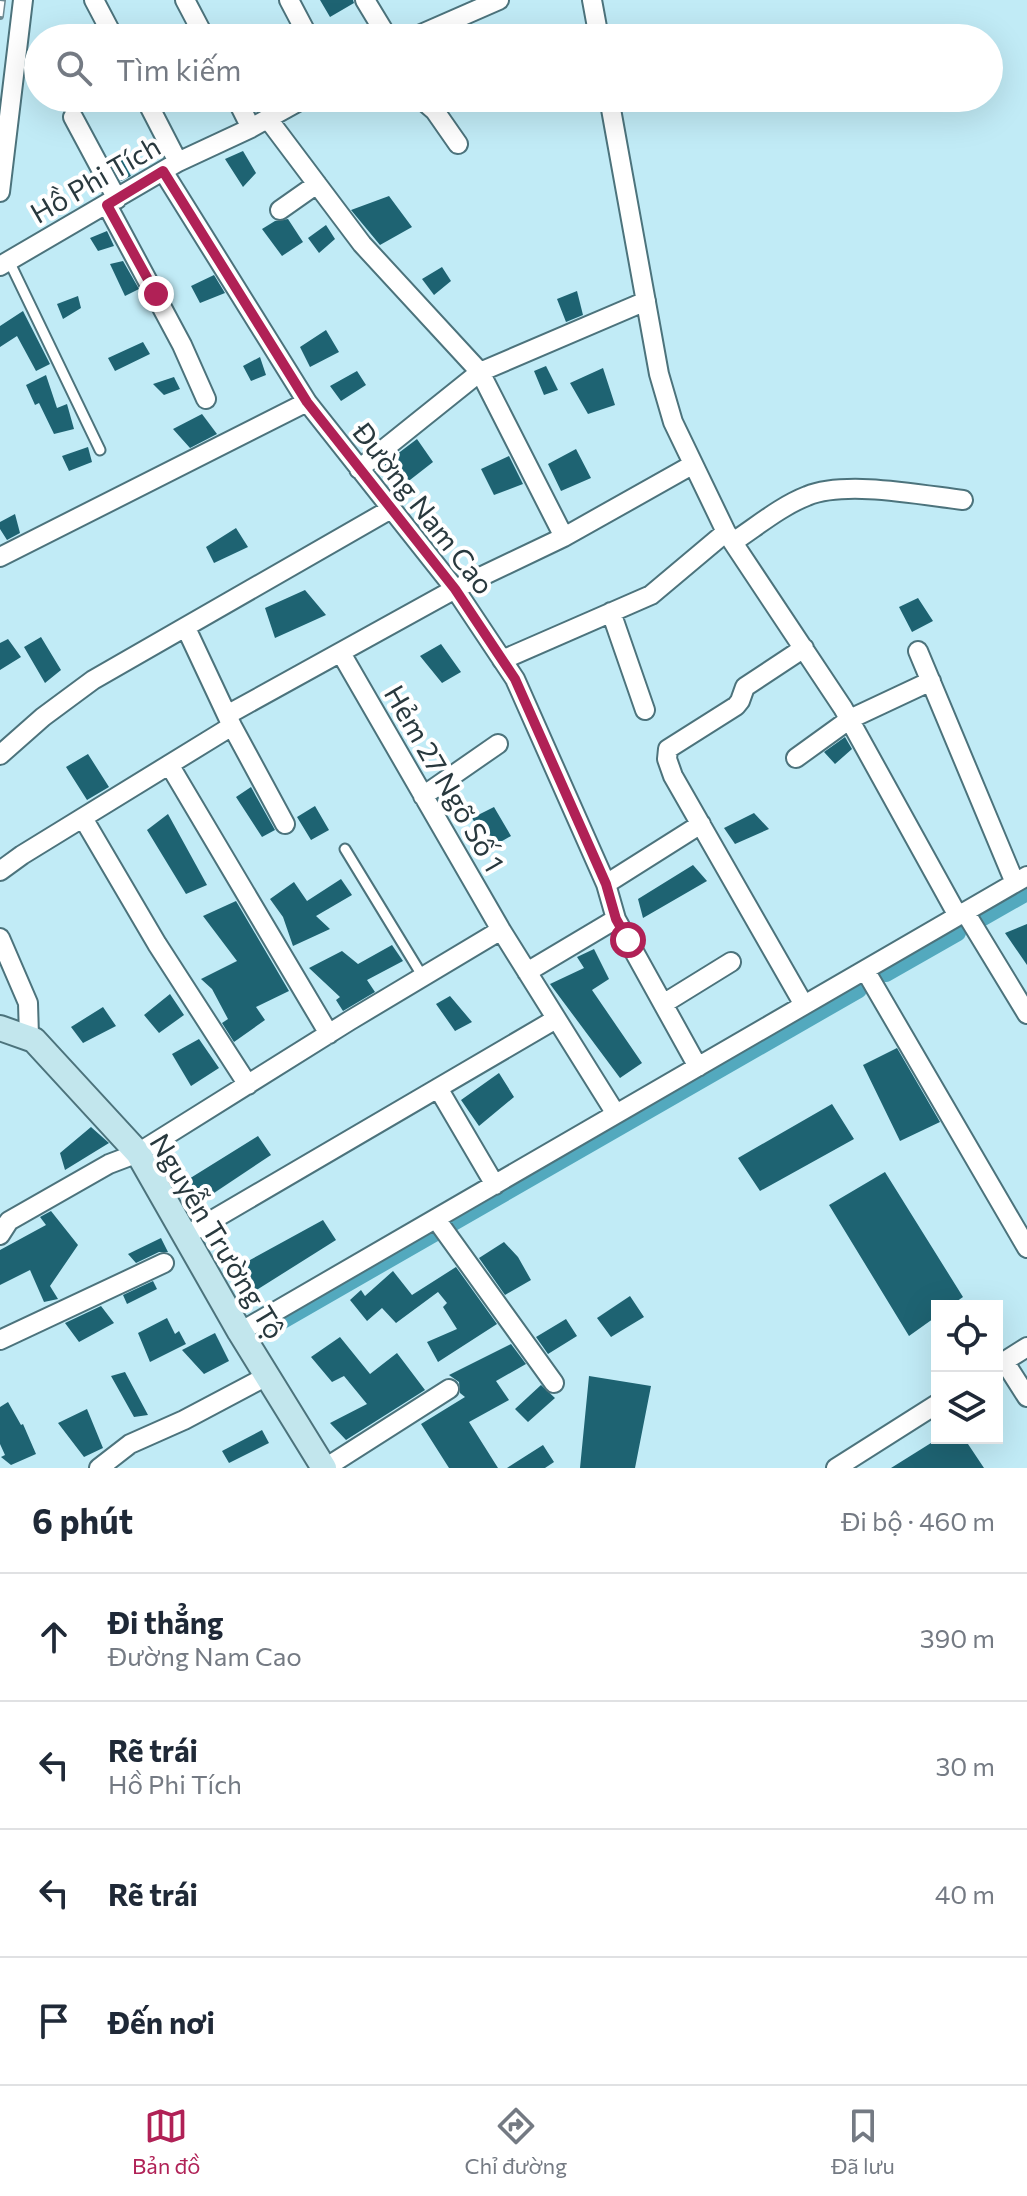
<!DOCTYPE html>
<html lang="vi">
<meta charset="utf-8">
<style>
:root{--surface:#fff;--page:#f2f2f3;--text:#1f2937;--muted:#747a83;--line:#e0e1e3;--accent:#b02156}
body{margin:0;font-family:Commissioner,sans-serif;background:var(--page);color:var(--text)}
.controls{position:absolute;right:24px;bottom:24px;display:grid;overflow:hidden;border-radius:0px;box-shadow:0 8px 32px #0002}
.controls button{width:72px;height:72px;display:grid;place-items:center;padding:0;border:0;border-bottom:2px solid var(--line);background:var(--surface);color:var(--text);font:40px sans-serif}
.stop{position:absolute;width:24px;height:24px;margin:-18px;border:6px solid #b02156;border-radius:50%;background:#fff}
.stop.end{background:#b02156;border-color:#fff;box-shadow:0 2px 8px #0008}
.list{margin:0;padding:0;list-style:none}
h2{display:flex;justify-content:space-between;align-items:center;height:104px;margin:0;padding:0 32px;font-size:34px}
h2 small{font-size:26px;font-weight:400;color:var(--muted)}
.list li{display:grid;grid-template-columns:52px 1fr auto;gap:24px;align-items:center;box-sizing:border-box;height:128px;padding:0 32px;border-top:2px solid var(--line)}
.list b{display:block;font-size:30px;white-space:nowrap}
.list p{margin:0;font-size:26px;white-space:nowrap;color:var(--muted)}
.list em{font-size:26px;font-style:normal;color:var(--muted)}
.icon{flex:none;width:44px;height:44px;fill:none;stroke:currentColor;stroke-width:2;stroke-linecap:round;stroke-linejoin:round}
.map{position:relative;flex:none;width:1027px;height:1468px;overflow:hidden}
.search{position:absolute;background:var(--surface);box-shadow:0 8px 32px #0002;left:24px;right:24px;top:24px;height:88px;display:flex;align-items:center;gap:20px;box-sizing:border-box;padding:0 28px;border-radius:44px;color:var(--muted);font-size:30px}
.sheet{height:616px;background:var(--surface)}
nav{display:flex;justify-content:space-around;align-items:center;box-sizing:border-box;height:112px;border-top:2px solid var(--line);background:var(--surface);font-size:22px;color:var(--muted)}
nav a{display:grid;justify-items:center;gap:4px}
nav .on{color:var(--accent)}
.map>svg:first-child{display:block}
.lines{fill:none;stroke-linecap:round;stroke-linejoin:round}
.canal{stroke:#53a9be;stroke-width:16}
.building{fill:#1e6372}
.lane-casing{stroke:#4c737c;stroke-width:13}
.street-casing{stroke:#4c737c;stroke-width:22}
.secondary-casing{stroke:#4c737c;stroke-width:28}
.lane{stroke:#fff;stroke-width:9}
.street{stroke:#fff;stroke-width:18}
.secondary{stroke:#c2e6ed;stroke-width:24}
.rail-casing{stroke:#6d8991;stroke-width:8}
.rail{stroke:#fff;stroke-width:5;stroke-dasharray:15;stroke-linecap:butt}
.route{stroke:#b02156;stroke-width:10}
.labels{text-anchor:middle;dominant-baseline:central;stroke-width:8;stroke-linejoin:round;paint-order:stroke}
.street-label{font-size:28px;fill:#29393e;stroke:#fff}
</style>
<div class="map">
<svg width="1027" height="1468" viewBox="0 0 1027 1468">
<rect width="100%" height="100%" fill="#c1ebf6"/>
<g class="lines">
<!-- canal -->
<path class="canal" d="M 983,918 L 1027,893
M 886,974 L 958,933
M 274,1326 L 859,990"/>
</g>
<!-- building -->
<path class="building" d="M 320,0 L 353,0 L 354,3 L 330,17 Z
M 243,151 L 256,173 L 243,187 L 225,159 Z
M 119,154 L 131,176 L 121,181 L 110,160 Z
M 389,196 L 412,227 L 380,245 L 351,210 Z
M 288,219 L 303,242 L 282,256 L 262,229 L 275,221 Z
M 326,225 L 335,239 L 319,253 L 308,238 Z
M 107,231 L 114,246 L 98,251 L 90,238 Z
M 123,261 L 139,289 L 125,296 L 110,264 Z
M 442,267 L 451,281 L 434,295 L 422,279 Z
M 214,275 L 225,293 L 200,303 L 191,286 Z
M 577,291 L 583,315 L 566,322 L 557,299 Z
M 78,296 L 81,308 L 63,319 L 57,304 Z
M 23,311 L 50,364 L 36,371 L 17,336 L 0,347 L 0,326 Z
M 326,330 L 339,352 L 310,367 L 300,347 Z
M 143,342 L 150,354 L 115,371 L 108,358 Z
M 260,357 L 266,375 L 251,381 L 243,366 Z
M 546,366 L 558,390 L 544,395 L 534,371 Z
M 603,368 L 615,405 L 588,414 L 570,383 Z
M 357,371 L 366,385 L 341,401 L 330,386 Z
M 46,375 L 57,408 L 67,404 L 74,429 L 54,434 L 39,403 L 35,405 L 26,385 Z
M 174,377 L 180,389 L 164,395 L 153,384 Z
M 202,414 L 217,434 L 190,448 L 173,429 Z
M 417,439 L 433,462 L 401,487 L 384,464 Z
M 88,447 L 92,462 L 69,471 L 62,456 Z
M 576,449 L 591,478 L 561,491 L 548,464 Z
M 509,456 L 523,484 L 494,495 L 481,469 Z
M 15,514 L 20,533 L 7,540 L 0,529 L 0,522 Z
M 236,528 L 248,547 L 214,563 L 206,547 Z
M 305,590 L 326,615 L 275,638 L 265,608 Z
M 918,598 L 933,621 L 912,632 L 899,607 Z
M 41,637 L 61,670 L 45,683 L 24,647 Z
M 8,639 L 21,657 L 0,670 L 0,643 Z
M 441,644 L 461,672 L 442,683 L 420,656 Z
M 845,737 L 852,749 L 835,764 L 824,752 Z
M 88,754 L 109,787 L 87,800 L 66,767 Z
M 251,787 L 275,830 L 262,837 L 236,797 Z
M 315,806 L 329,830 L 311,840 L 297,817 Z
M 494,807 L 511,836 L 490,848 L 472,818 Z
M 754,813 L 769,829 L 735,844 L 724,828 Z
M 168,814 L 207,885 L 186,894 L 147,830 Z
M 693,865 L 707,881 L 643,918 L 638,899 Z
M 341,879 L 352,895 L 316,916 L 330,929 L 293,946 L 283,917 L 270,899 L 294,882 L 307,901 Z
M 236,901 L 289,991 L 256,1007 L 265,1020 L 234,1042 L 222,1023 L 228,1019 L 212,989 L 201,979 L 237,961 L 203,916 Z
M 1027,924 L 1027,965 L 1005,933 Z
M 392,945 L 403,961 L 367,980 L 375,992 L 343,1011 L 336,1000 L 340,997 L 309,968 L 342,951 L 358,964 Z
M 594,949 L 609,979 L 592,990 L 642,1063 L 620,1078 L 550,984 L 584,968 L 577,957 Z
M 170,994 L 184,1015 L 159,1033 L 144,1015 Z
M 450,996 L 472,1022 L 455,1031 L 436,1004 Z
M 103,1007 L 116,1026 L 83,1043 L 71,1027 Z
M 199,1039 L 219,1068 L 191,1086 L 172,1054 Z
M 897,1048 L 940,1122 L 900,1141 L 863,1065 Z
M 499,1073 L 514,1097 L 479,1126 L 461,1100 Z
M 832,1104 L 854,1139 L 760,1191 L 738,1158 Z
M 91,1127 L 109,1143 L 65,1170 L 60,1153 Z
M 258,1136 L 271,1155 L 199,1203 L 184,1182 Z
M 885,1172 L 963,1297 L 950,1306 L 937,1306 L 937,1316 L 909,1336 L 829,1205 Z
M 51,1211 L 78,1245 L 50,1286 L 58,1299 L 44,1302 L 30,1270 L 0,1285 L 0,1250 L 46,1225 L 40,1217 Z
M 323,1220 L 336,1240 L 255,1291 L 239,1266 Z
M 161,1238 L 168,1252 L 159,1252 L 136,1263 L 128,1254 Z
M 504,1242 L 518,1257 L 531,1280 L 505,1295 L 479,1258 Z
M 456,1267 L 497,1324 L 438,1362 L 427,1342 L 457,1329 L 443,1307 L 447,1303 L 438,1292 L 396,1323 L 382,1308 L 367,1321 L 350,1300 L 361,1290 L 365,1296 L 393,1271 L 412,1295 Z
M 153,1281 L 157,1289 L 127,1304 L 123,1295 Z
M 630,1296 L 644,1317 L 611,1337 L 597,1318 Z
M 101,1306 L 114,1323 L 79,1342 L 65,1323 Z
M 167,1318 L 175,1334 L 179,1331 L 186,1344 L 150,1362 L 138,1333 Z
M 566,1319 L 577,1336 L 548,1354 L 536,1337 Z
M 215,1333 L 229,1361 L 204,1374 L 182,1350 Z
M 340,1337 L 370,1374 L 397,1353 L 425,1390 L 346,1440 L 330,1423 L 367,1404 L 344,1376 L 332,1382 L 311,1357 Z
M 511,1344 L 526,1364 L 496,1381 L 509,1400 L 469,1422 L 498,1468 L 449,1468 L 421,1424 L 465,1397 L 460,1393 L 459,1382 L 449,1375 Z
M 125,1372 L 148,1415 L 134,1417 L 111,1376 Z
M 589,1376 L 651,1386 L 635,1468 L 580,1468 Z
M 541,1385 L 555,1398 L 528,1422 L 515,1409 Z
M 8,1402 L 21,1425 L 23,1424 L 36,1454 L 11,1465 L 1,1457 L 5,1455 L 0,1444 L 0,1407 Z
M 87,1409 L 103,1448 L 84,1457 L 58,1423 Z
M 262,1430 L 269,1443 L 229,1463 L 222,1451 Z
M 939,1438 L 964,1438 L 984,1468 L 891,1468 Z
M 543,1445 L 554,1462 L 545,1468 L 507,1468 Z"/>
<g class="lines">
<!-- lane casing -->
<g class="lane-casing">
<path id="lane" d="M 9,261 L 100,450
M 345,849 L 423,977"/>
</g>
<!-- street casing -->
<g class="street-casing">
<path id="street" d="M 94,0 L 114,38
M 185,0 L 205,38
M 289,0 L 309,38
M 365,0 L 388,38
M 592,0 L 599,38
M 412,38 L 499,0
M 145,98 L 178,162
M 236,98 L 251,128
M 420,98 L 435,111 L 458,144
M 609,98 L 659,374 L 673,422 L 726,532 L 843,708 L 958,916
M 73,117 L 117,199
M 268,119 L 362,244 L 480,372 L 564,537
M 163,171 L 307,402 L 455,589 L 515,679 L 606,884 L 616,919 L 698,1067
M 0,192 L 23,0
M 107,205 L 182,345 L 206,399
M 280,210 L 317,184
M 0,266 L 178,162 L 251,128 L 305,98
M 359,469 L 480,372 L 646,301
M 733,542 C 756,527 781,506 807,496 C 846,480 921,495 963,500
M 0,557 L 307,402
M 611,612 L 645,710
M 186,628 L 232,726 L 285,824
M 804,648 L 745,687 L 740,701 L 736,706 L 668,749 L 667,759 L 673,776 L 804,1005
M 918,651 L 1015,883
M 341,653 L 501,930 L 616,1114
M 502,660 L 651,595 L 726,532
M 227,715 L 455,589 L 564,537 L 692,465
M 0,755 L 43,717 L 93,680 L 391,509
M 796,758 L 850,719 L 931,681
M 170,766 L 329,1034
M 423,796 L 498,744
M 83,818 L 157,944 L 248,1085
M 0,871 L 22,855 L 232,726
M 606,884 L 701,824
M 965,912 L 1027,1014
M 0,938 L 28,1003 L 29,1036
M 865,970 L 1027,1248
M 527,972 L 616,919
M 663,1004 L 731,962
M 438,1088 L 495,1185
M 436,1219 L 554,1383
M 0,1235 L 9,1221 L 109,1164 L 138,1153 L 349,1021 L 501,930
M 185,1236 L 556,1019
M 240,1332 L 1027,876
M 0,1340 L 164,1263
M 1004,1361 L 1027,1397
M 997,1366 L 1027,1347
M 99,1468 L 130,1444 L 184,1420 L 267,1376
M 325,1468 L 449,1389
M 836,1468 L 937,1404"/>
</g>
<!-- secondary casing -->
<g class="secondary-casing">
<path id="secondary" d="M 0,1028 L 34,1040 L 138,1153 L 240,1332 L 324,1468"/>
</g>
<!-- lane -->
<use href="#lane" class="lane"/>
<!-- street -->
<use href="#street" class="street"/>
<!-- secondary -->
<use href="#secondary" class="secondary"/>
<!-- rail casing -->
<g class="rail-casing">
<path id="rail" d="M 0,16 L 2,0"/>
</g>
<!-- rail -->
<use href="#rail" class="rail"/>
</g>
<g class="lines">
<!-- route -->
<path class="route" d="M 156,294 L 107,205 L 163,171 L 307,402 L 455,589 L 515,679 L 606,884 L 616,919 L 628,940"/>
</g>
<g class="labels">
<!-- street labels -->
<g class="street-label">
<text transform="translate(95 179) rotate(-30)">Hồ Phi Tích</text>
<text transform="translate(424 508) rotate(52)">Đường Nam Cao</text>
<text transform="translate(445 778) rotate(60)">Hẻm 27 Ngõ Số 1</text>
<text transform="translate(218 1236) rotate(59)">Nguyễn Trường Tộ</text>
</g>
</g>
</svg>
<div class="controls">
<button><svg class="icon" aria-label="locate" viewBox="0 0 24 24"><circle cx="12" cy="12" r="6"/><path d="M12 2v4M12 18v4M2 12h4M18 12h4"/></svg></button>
<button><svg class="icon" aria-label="layers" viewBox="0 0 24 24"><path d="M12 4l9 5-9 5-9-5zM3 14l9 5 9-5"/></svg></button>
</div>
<div class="stop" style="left:628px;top:940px"></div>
<div class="stop end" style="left:156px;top:294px"></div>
<div class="search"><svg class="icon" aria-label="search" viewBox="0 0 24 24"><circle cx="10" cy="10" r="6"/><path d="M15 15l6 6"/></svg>Tìm kiếm</div>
</div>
<section class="sheet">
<h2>6 phút<small>Đi bộ · 460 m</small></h2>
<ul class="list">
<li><svg class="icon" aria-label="ahead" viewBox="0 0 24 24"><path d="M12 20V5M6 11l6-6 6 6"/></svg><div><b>Đi thẳng</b><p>Đường Nam Cao</p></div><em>390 m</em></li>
<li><svg class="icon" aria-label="left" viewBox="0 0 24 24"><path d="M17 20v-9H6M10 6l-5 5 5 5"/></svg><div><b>Rẽ trái</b><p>Hồ Phi Tích</p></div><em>30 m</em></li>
<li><svg class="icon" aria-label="left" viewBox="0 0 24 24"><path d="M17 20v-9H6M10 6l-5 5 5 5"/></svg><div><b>Rẽ trái</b></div><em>40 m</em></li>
<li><svg class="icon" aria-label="arrive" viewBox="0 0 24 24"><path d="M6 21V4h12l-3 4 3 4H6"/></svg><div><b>Đến nơi</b></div></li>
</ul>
</section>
<nav>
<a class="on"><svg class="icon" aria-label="map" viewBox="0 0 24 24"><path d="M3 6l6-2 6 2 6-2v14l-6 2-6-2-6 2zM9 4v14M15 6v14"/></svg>Bản đồ</a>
<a><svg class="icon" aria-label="directions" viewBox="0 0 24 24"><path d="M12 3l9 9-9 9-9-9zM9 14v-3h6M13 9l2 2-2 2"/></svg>Chỉ đường</a>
<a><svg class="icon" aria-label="saved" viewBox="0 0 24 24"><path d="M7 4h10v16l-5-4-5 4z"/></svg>Đã lưu</a>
</nav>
